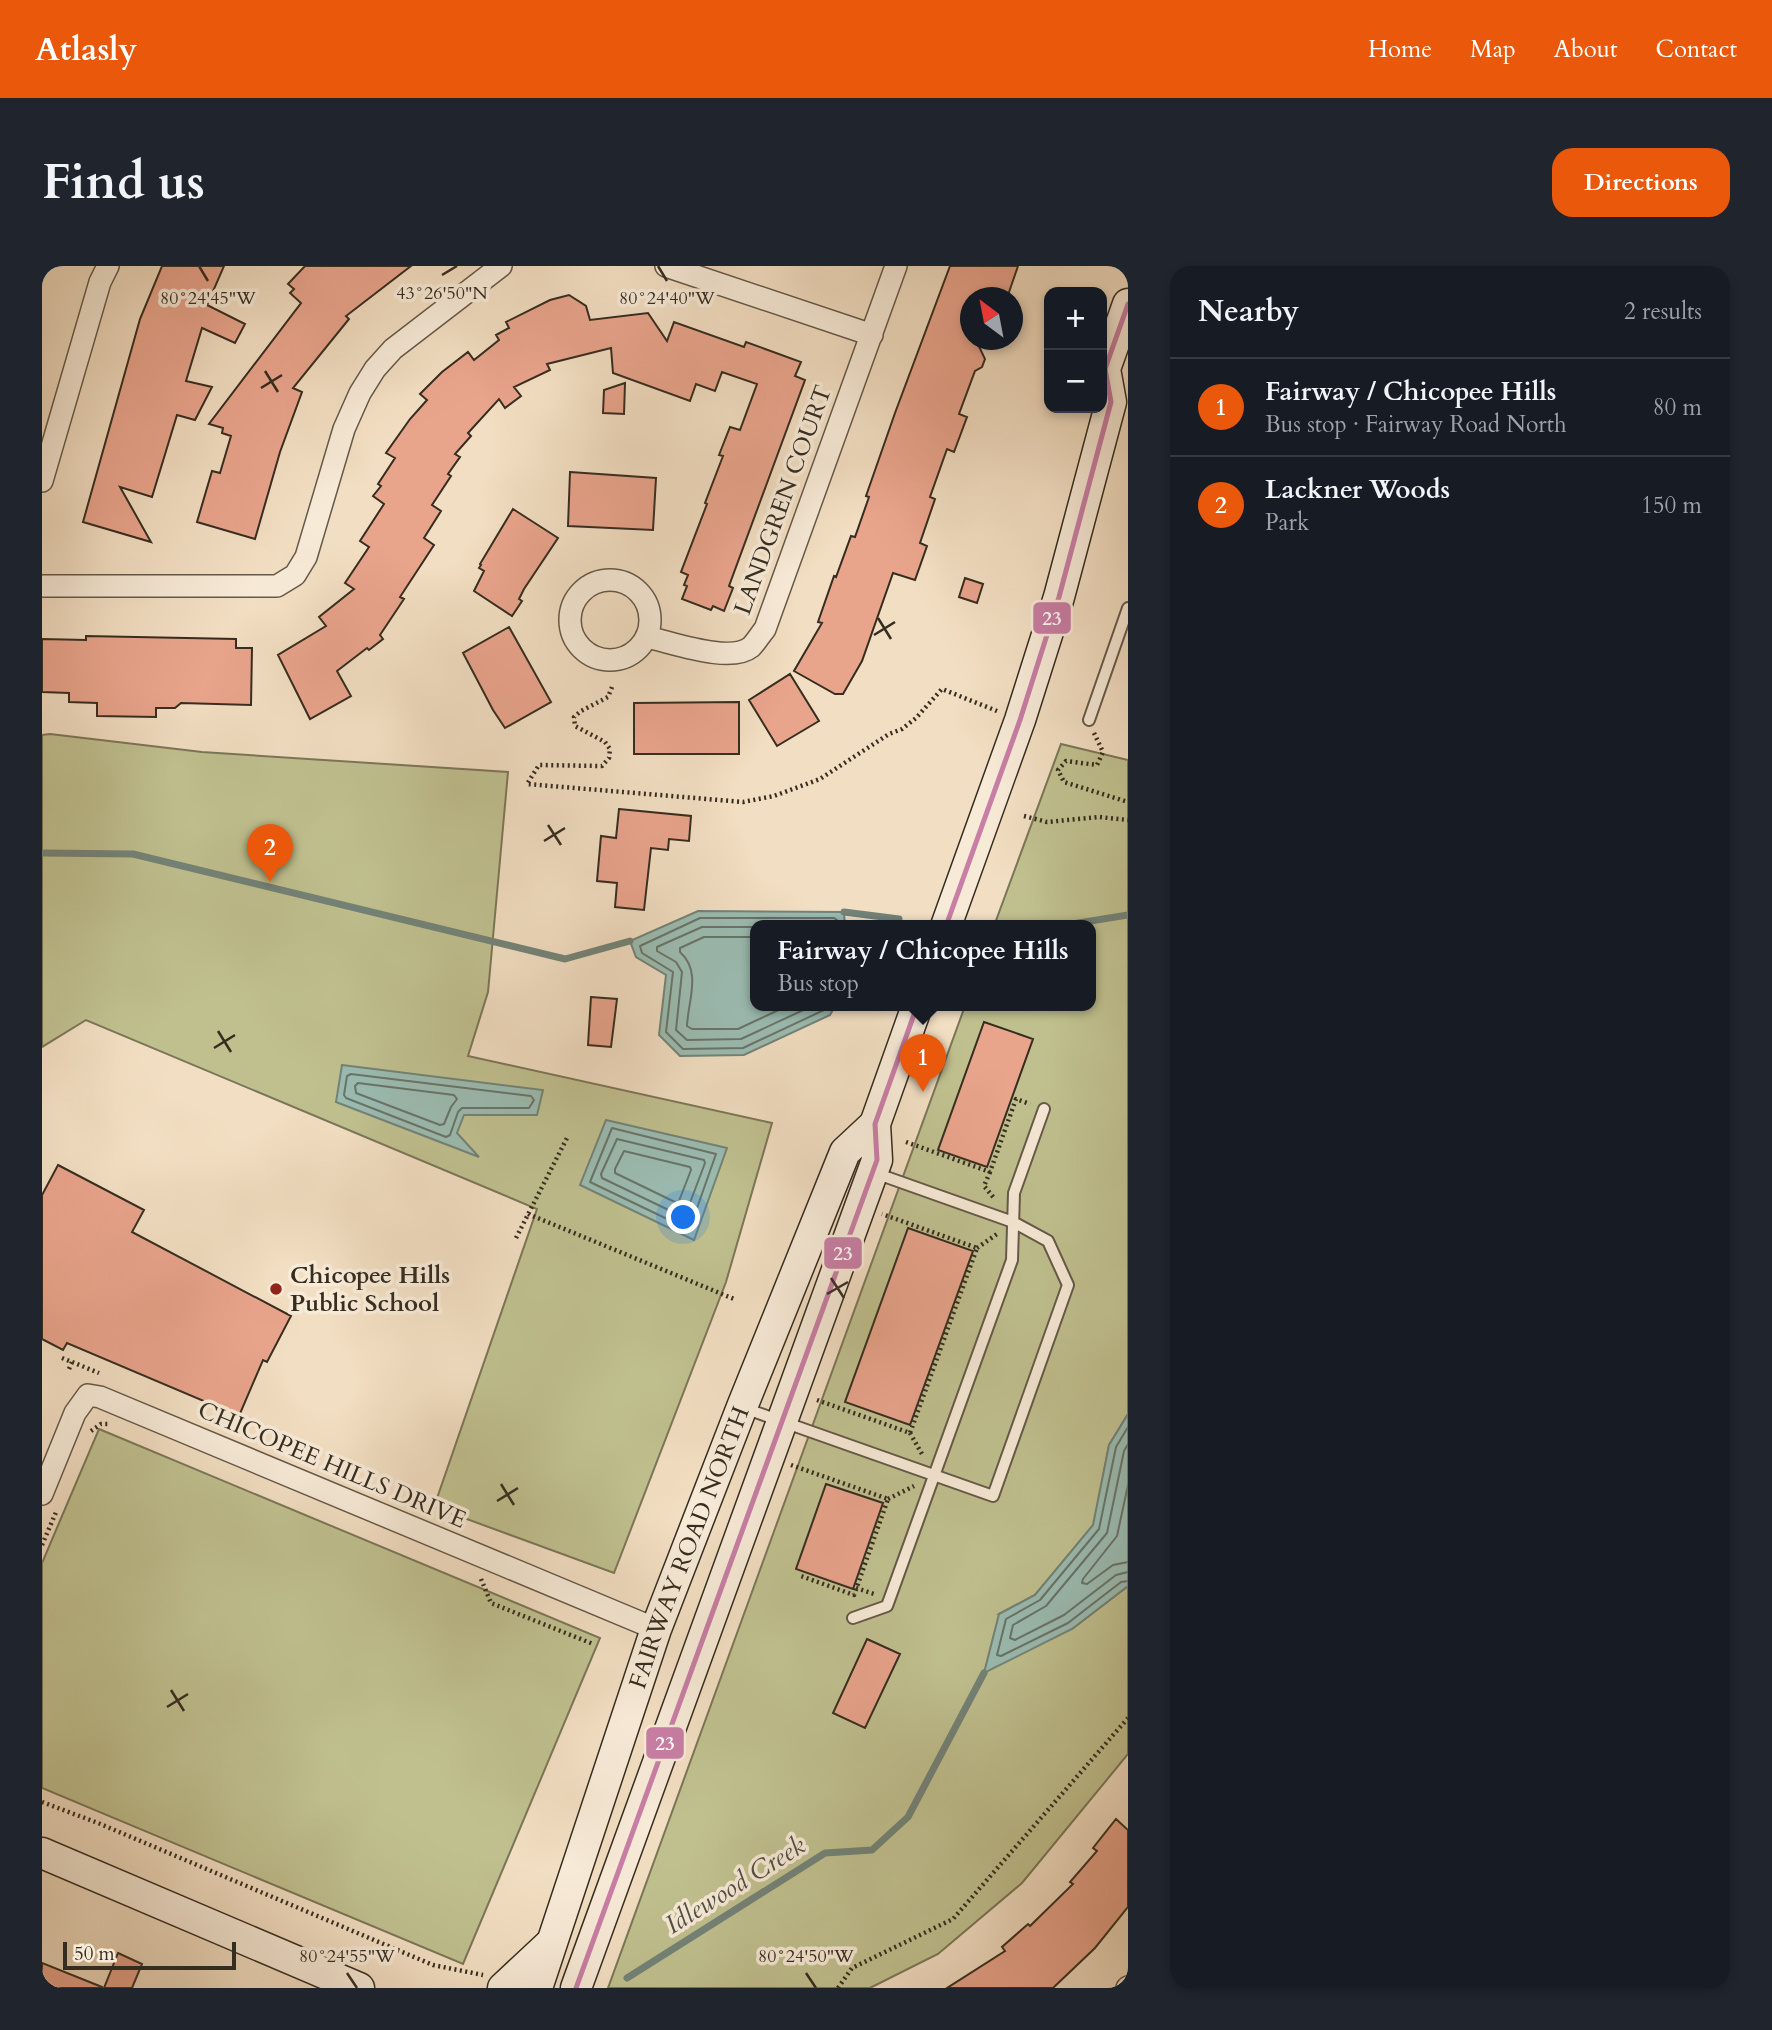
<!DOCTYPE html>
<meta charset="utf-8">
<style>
:root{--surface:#171b24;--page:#20242c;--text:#f1f3f6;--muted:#9ea1a6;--line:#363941;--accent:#ea580c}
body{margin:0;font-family:Cardo,serif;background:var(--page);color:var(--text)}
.controls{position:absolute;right:21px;top:21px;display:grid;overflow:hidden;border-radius:14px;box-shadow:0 4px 10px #0003}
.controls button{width:63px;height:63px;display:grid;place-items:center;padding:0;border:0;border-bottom:2px solid var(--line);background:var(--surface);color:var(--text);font:35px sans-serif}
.compass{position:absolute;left:918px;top:21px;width:63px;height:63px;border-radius:50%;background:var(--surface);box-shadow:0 4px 10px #0003;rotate:328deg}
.scale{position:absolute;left:21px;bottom:18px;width:173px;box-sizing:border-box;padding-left:7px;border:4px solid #362d21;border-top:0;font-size:19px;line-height:24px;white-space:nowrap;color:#362d21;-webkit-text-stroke:5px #f7ead7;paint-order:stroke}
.you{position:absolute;left:642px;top:952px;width:24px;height:24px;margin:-18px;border:5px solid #fff;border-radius:50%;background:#1a73e8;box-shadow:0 0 0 10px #1a73e833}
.badge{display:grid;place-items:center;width:46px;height:46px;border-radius:50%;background:var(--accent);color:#fff;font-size:23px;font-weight:700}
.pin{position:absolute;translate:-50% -58px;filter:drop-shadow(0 2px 4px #0008)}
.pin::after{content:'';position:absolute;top:37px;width:24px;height:21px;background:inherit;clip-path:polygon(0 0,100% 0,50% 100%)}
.popup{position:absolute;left:708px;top:654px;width:346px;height:91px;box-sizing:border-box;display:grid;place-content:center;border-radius:14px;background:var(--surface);filter:drop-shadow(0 2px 5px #0005);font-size:23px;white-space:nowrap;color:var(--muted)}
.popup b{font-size:26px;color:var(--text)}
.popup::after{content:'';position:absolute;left:50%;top:100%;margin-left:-14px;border:14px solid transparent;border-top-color:var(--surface)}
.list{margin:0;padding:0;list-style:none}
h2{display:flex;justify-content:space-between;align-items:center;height:91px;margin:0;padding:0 28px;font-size:30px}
h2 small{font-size:23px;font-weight:400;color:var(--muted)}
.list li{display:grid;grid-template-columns:46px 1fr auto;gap:21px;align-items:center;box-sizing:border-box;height:98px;padding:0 28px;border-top:2px solid var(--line)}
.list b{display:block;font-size:26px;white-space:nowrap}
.list p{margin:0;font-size:23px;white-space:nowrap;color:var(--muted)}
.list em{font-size:23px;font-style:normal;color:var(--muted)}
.map{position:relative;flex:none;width:1086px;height:1722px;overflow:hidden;border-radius:21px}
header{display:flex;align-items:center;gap:42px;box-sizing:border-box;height:98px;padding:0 35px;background:var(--accent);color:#fff}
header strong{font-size:33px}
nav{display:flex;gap:38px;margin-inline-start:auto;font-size:24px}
.intro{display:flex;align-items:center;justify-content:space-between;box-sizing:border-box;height:168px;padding:0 42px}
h1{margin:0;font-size:49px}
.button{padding:18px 32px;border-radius:21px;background:var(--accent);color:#fff;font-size:24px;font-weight:700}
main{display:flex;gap:42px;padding:0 42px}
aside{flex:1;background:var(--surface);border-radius:21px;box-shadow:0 4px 10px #0003}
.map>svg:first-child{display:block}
.green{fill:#c0c08f;stroke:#7b7658;stroke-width:2}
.water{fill:#9bbcb2;stroke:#738378;stroke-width:2}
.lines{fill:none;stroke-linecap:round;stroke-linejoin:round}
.shore{stroke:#68746a;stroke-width:2}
.stream{stroke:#738378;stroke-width:7}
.building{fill:#e9a48c;stroke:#362d21;stroke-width:2}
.service-casing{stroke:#655949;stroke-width:14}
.minor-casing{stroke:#655949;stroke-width:24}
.secondary-casing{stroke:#362d21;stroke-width:33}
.path{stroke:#362d21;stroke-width:4.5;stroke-dasharray:2 3.5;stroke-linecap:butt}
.service{stroke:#f7ead7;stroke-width:10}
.minor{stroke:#f7ead7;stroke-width:21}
.secondary{stroke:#f7ead7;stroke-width:30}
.bus-1-casing{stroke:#f7ead7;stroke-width:10}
.bus-1{stroke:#c87ea5;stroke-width:5}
.ticks{fill:none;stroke:#362d21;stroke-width:2.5}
.poi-dot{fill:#8f2418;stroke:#f7ead7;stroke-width:2.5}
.labels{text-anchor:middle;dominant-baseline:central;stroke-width:7;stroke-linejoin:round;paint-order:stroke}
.street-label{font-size:24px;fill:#362d21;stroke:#f7ead7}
.poi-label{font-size:24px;font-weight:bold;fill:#362d21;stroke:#f7ead7;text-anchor:start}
.water-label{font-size:26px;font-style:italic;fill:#4f5145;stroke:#f7ead7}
.ticks-label{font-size:18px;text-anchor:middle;fill:#362d21;stroke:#f7ead7;stroke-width:7;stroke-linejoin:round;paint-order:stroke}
.line-badge{stroke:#f7ead7;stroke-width:2.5}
.badge-label{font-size:19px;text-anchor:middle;font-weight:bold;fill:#fff}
</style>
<header>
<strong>Atlasly</strong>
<nav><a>Home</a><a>Map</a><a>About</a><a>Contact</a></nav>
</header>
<div class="intro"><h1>Find us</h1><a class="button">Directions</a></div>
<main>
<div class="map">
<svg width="1086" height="1722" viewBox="0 0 1086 1722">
<rect width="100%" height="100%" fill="#f2dec2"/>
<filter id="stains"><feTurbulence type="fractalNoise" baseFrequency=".00286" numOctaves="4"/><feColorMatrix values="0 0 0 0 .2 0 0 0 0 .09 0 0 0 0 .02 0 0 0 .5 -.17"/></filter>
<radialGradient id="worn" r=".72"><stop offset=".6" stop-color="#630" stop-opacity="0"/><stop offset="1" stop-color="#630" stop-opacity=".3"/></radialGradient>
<!-- green -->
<path class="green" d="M 8,468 L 160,486 L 466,506 L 446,726 L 426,790 L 730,857 L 684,1016 L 572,1307 L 392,1241 L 495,943 L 44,754 L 0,781 L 0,469 Z
M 1019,478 L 1086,494 L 1086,1148 L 1067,1179 L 1052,1259 L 993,1329 L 957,1348 L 1030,1363 L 1086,1320 L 1086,1488 L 980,1617 L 896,1688 L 828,1722 L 566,1722 L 923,740 L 1049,740 L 1049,660 L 952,660 Z
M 57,1163 L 558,1372 L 421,1698 L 0,1522 L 0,1297 Z"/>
<!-- water -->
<path class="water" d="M 656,645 L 802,646 L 803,660 L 713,660 L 713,740 L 793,740 L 788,749 L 702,789 L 638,790 L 617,769 L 624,709 L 594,691 L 588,675 Z
M 300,799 L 501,824 L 495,849 L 422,849 L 415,867 L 437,891 L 294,836 Z
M 564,854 L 685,882 L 652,974 L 538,919 Z
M 1086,1148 L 1086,1320 L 1030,1363 L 942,1407 L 957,1348 L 993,1329 L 1051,1259 L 1067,1179 Z"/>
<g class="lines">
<!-- shore -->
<path class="shore" d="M 713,661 L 660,661 L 615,681 L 615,685 L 634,696 L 640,706 L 634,764 L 645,774 L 699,773 L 770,740
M 713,671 L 662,671 L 638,682 L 638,686 C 660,706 646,734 645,760 L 650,763 L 696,763 L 745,740
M 785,740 L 782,744 L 701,782 L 641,783 L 624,766 L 631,706 L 600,687 L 598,680 L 658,652 L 792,652 L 795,654 L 796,660
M 309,808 L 489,830 L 492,834 L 487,842 L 420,842 L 416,846 L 408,869 L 404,871 L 304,832 L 302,829 L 305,810 Z
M 316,817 L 412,829 L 415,833 L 409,841 L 402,858 L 398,859 L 314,827 L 313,820 Z
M 570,862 L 674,888 L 648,962 L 644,962 L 548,916 Z
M 575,873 L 662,894 L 663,897 L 643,950 L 639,950 L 560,912 L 559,908 Z
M 582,885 L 648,901 L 649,904 L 637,935 L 633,936 L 573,907 L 573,903 Z
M 1086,1161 L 1074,1181 L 1057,1263 L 998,1334 L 964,1353 L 955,1389 L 959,1390 L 1026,1357 L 1079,1316 L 1086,1315
M 1086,1178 L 1082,1185 L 1065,1267 L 1004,1340 L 971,1359 L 968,1372 L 973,1374 L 1022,1349 L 1074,1309 L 1086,1306
M 1086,1219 L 1075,1270 L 1041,1313 L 1040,1317 L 1045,1318 L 1071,1299 L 1086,1296"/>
<!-- stream -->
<path class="stream" d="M 0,587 L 91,588 L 523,693 L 588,675
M 802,646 L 857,653
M 1018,660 L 1086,649
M 585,1712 L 783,1587 L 830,1584 L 866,1551 L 942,1407"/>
</g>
<!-- building -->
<path class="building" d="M 120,0 L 182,0 L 165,39 L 203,58 L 193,77 L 160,62 L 144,115 L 170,121 L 153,154 L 135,149 L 110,231 L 78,221 L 109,276 L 41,256 L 98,53 Z
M 263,0 L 369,0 L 304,50 L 307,53 L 251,122 L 260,126 L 238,186 L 213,273 L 155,256 L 170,205 L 178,207 L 189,170 L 180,167 L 181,162 L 167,158 L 259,37 L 248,27 L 252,23 L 246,18 Z
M 908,0 L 976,0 L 965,32 L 928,32 L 928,74 L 934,74 L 943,93 L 940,101 L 933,105 L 917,148 L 925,151 L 912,186 L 905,183 L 888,231 L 893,233 L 878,277 L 885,280 L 873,314 L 851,307 L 820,395 L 801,428 L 793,428 L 752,405 L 780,357 L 776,356 L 792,310 L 794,311 L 809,270 L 813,271 L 827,231 L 824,230 L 853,147 Z
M 527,29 L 544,40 L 548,54 L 606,47 L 625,75 L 632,56 L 702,81 L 704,76 L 759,96 L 753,110 L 763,114 L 687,320 L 691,322 L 682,345 L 671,340 L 669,344 L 640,333 L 645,320 L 642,319 L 646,309 L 639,306 L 665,238 L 663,237 L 681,190 L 677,189 L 688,161 L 698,164 L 715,118 L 680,106 L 673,125 L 654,118 L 648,135 L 571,107 L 569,82 L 505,98 L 508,104 L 472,121 L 479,130 L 463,142 L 457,133 L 426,167 L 429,170 L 413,188 L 418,191 L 406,208 L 409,210 L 390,239 L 399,245 L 382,272 L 392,279 L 358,331 L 362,333 L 338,369 L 341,373 L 327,384 L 325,382 L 295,405 L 309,430 L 268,453 L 236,389 L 284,360 L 277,351 L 312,323 L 303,317 L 327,281 L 318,275 L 342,238 L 331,230 L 339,220 L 336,218 L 353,192 L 344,187 L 368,153 L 385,134 L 378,128 L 400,106 L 426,86 L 432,94 L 457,74 L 454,69 L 467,62 L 464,56 L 508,34 Z
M 583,117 L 582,148 L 561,147 L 562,124 Z
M 528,206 L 614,212 L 611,264 L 526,260 Z
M 471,243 L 516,272 L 482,323 L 477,333 L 480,335 L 470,350 L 432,325 L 442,305 L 437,302 L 439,299 L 438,298 Z
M 923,312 L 941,318 L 935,337 L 917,331 Z
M 467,361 L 509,436 L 463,462 L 451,444 L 421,387 Z
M 44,370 L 194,373 L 194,382 L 210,382 L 209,439 L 139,437 L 133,442 L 114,442 L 114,451 L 55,450 L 55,437 L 27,436 L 27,427 L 0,426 L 0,373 L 44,374 Z
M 748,408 L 777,455 L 735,480 L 707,434 Z
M 697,436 L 697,488 L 592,488 L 592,437 Z
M 577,543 L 649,550 L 647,575 L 627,573 L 626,584 L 609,582 L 602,644 L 573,641 L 575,617 L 555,615 L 559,570 L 574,572 Z
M 549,731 L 575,733 L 569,781 L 546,779 Z
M 942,756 L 991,773 L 945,901 L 896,884 Z
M 16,899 L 102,944 L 90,966 L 249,1050 L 225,1096 L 221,1094 L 197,1150 L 25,1077 L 21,1084 L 0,1073 L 0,929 Z
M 866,962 L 931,985 L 868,1159 L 803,1136 Z
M 784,1218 L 841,1237 L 811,1323 L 754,1303 Z
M 825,1373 L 858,1388 L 823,1462 L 791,1447 Z
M 1074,1553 L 1086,1564 L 1086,1641 L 1053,1682 L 1011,1722 L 905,1722 L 963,1685 L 960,1681 L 986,1658 L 988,1660 L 1031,1618 L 1028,1616 L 1055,1585 L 1051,1582 Z
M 76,1687 L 100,1698 L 90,1722 L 62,1722 Z
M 0,1697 L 60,1721 L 60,1722 L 0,1722 Z"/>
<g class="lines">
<!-- service casing -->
<g class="service-casing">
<path id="service" d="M 1047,454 L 1086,342
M 702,1142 L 951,1230 L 1026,1019 L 1006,975 L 971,956 L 833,907
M 811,1352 L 845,1340 L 970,994 L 972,927 L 1002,843"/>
</g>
<!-- minor casing -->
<g class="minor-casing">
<path id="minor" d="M 624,0 L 830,69
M 0,215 L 58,16 L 66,0
M528 354a40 40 0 1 1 80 0a40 40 0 1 1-80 0Z
M 0,320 L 235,320 L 253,309 L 264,291 L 302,163 L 318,127 L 333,103 L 351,83 L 459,0
M 604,371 C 630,376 688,398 709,381 C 714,376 718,369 723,363 L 854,0
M 0,1228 L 33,1147 L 46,1129 L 58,1131 L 614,1363
M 1085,1722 L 1086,1721"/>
</g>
<!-- secondary casing -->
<g class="secondary-casing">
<g id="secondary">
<path d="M 904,660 L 978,454 L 1017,331 L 1069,136 L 1063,103 L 1086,38"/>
<path d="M 0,1587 L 317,1722"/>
<path d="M 461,1722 L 507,1679"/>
<path id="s1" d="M 495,1722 L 614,1363 L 700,1141 L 803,886 L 833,858"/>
<path d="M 534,1722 L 835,894 L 833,858 L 875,740"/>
</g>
</g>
<!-- path -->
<path class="path" d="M 570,421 L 566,431 L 539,445 L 532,451 L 533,460 L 563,476 L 568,483 L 567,492 L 560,500 L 497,499 L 485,518 L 701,536 L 732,530 L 778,513 L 847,468 L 860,463 L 874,452 L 900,423 L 955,445
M 1052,467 L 1061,486 L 1055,499 L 1024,495 L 1016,504 L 1022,516 L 1086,536
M 982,550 L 1005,556 L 1057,551 L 1086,554
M 864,876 L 948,906 L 974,833 L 988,838
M 948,906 L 942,920 L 952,932
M 486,948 L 692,1033
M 474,972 L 526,870
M 935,982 L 955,968
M 20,1092 L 57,1107
M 27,1103 L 30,1096
M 775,1134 L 868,1167 L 935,982 L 840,948
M 49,1165 L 59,1158 L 66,1158
M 868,1167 L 880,1188
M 749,1199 L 846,1233 L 812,1329 L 759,1310
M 846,1233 L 872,1220
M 0,1279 L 15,1244
M 439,1313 L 449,1337 L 551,1378
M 814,1322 L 832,1328
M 0,1536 L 56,1557 L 391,1699 L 441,1709
M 796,1722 L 810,1702 L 911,1653 L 1086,1452"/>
<!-- service -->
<use href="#service" class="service"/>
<!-- minor -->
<use href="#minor" class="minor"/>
<!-- secondary -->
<use href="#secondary" class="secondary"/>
<!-- bus-1 casing -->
<g class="bus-1-casing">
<path id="bus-1" d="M 904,660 L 978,454 L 1017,331 L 1069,136 L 1063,103 L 1086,38
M 534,1722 L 835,894 L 833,858 L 875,740"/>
</g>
<!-- bus-1 -->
<use href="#bus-1" class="bus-1"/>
</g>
<!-- ticks -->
<path class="ticks" d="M 157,0 L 166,15M 616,0 L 625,15M 400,9 L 415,0M 223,105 L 236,126M 219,122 L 240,109M 836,352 L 849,373M 832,369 L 853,356M 506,559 L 519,579M 502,575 L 523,562M 176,765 L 189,786M 172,782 L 193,769M 789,1012 L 802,1032M 785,1028 L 806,1016M 459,1218 L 472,1239M 455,1235 L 476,1222M 129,1424 L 142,1445M 125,1441 L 146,1428M 305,1707 L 315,1722M 764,1707 L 774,1722"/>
<!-- markers -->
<circle class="poi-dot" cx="234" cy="1023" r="7"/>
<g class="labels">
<!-- street labels -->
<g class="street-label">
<text transform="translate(741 234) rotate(-70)">LANDGREN COURT</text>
<text transform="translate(290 1199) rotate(23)">CHICOPEE HILLS DRIVE</text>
<text stroke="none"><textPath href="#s1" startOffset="466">FAIRWAY ROAD NORTH</textPath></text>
</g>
<!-- poi labels -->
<g class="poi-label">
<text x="248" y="1009">Chicopee Hills<tspan x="248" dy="28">Public School</tspan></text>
</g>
<!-- water labels -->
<g class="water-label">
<text transform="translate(693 1619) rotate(-32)">Idlewood Creek</text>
</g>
</g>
<g class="ticks-label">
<text x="400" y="33">43°26'50"N</text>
<text x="166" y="38">80°24'45"W</text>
<text x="625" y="38">80°24'40"W</text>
<text x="305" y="1696">80°24'55"W</text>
<text x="764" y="1696">80°24'50"W</text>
</g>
<g class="line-badge">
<rect x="990" y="335" width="40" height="34" rx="7" fill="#c87ea5"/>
<rect x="781" y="970" width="40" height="34" rx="7" fill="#c87ea5"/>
<rect x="603" y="1460" width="40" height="34" rx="7" fill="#c87ea5"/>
</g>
<g class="badge-label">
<text x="1010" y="359">23</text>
<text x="801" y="994">23</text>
<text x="623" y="1484">23</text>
</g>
<rect width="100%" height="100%" filter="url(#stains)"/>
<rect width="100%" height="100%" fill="url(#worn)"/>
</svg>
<div class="controls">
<button>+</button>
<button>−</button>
</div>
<svg class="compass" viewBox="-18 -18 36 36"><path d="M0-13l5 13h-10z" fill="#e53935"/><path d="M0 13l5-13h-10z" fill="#9ea1a6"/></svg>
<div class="scale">50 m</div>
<div class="you"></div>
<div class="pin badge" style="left:881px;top:826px">1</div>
<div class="popup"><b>Fairway / Chicopee Hills</b>Bus stop</div>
<div class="pin badge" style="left:228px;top:616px">2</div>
</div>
<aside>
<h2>Nearby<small>2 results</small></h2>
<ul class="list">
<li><span class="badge">1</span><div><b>Fairway / Chicopee Hills</b><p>Bus stop · Fairway Road North</p></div><em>80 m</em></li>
<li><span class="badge">2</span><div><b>Lackner Woods</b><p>Park</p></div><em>150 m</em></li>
</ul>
</aside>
</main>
